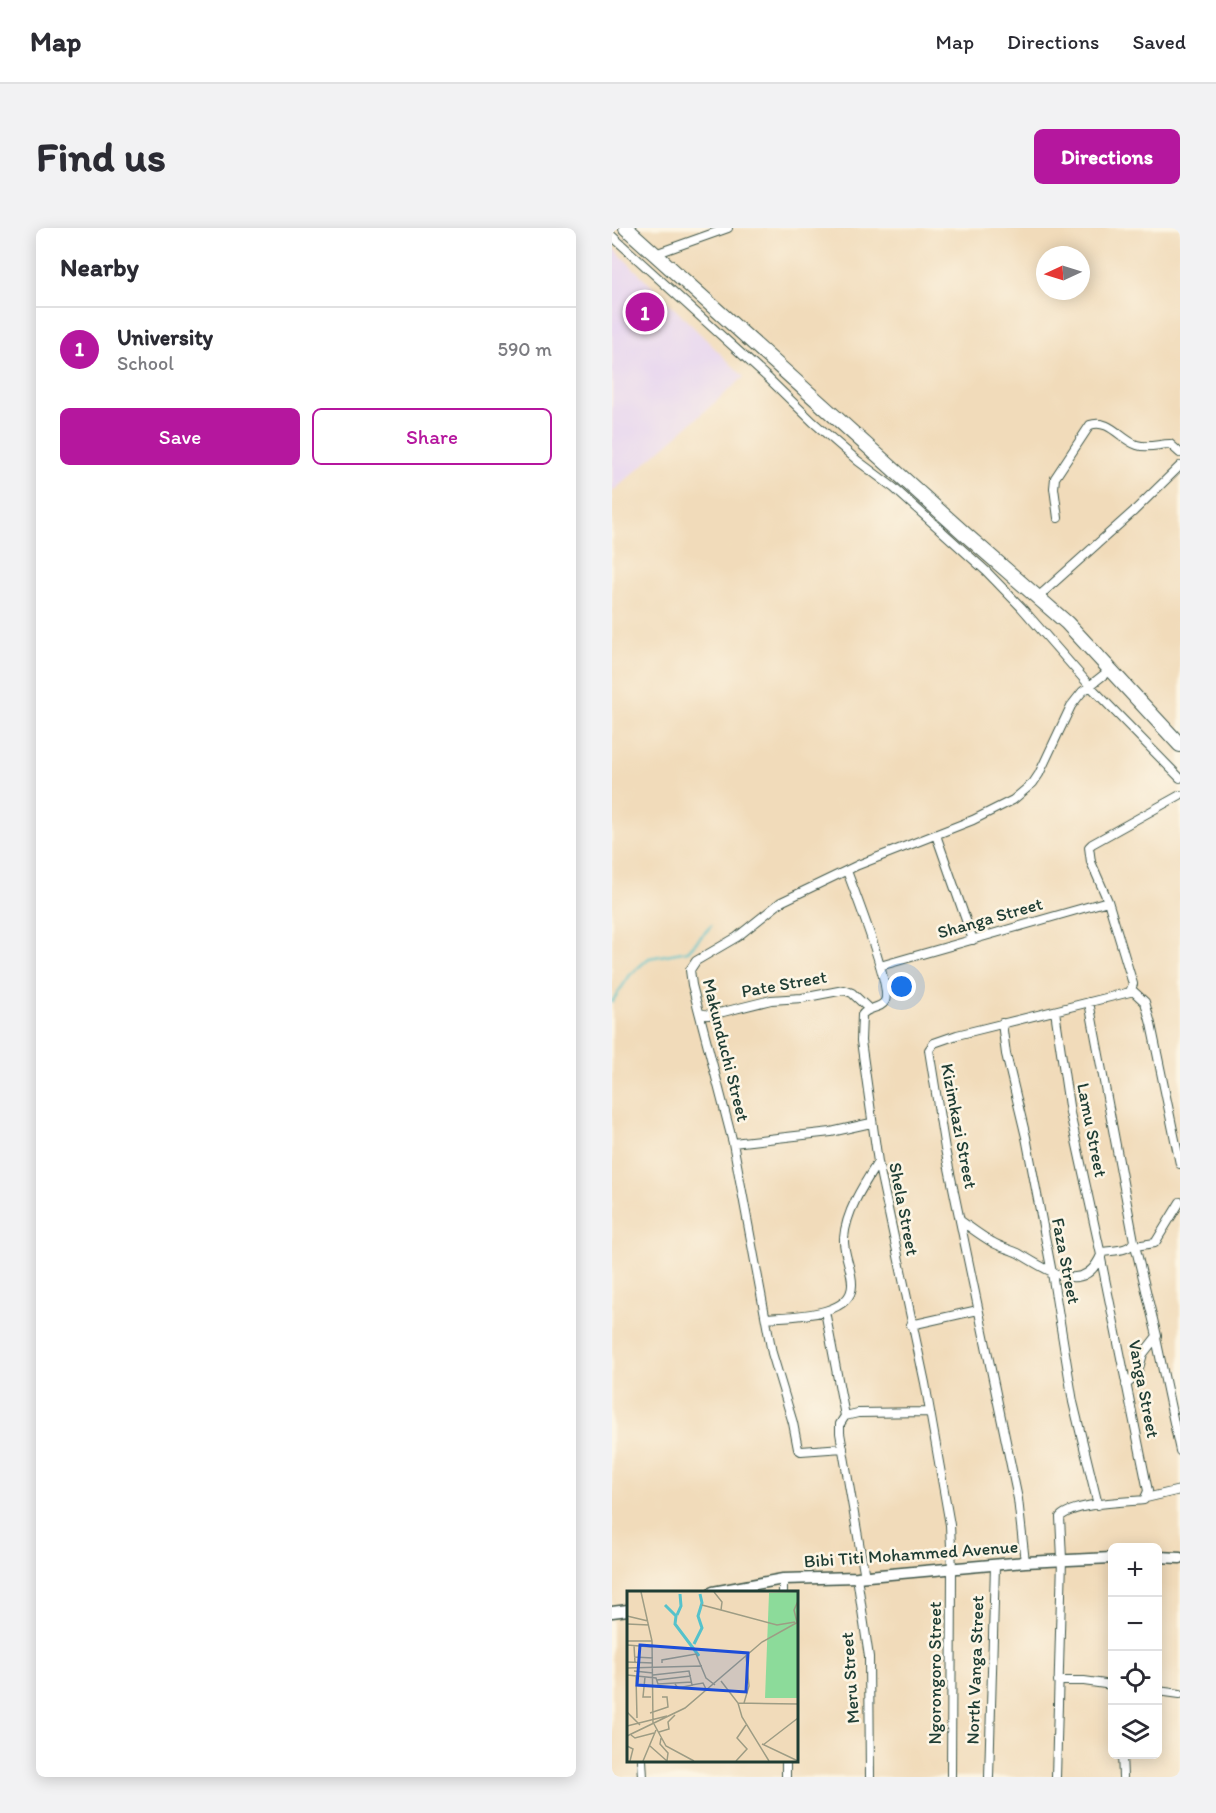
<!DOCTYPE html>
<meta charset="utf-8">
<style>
:root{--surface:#fff;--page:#f2f2f3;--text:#2b2b33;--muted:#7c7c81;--line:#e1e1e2;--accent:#b5179e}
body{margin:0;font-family:Itim,sans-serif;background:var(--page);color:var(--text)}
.controls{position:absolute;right:18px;bottom:18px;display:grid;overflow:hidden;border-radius:9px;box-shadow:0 3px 15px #0003}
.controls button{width:54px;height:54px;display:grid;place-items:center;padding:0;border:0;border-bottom:2px solid var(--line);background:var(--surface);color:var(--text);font:30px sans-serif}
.compass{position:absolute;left:424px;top:18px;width:54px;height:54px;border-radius:50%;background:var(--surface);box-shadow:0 3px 15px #0003;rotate:266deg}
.you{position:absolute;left:290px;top:759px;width:21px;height:21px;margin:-15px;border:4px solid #fff;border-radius:50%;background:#1a73e8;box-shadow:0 0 0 9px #1a73e833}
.badge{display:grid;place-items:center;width:39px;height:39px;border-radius:50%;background:var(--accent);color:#fff;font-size:20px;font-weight:700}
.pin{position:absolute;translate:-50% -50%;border:3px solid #fff;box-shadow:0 2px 6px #0006}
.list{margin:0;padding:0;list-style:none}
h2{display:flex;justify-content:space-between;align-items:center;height:78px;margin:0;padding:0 24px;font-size:26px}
h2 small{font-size:20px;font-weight:400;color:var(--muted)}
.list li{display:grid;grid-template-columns:39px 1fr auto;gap:18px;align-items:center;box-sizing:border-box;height:84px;padding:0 24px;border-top:2px solid var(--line)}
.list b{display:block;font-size:22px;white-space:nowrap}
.list p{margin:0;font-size:20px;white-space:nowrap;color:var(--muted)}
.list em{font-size:20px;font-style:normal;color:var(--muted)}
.actions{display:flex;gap:12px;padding:18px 24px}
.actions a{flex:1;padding:14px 0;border:2px solid var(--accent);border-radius:9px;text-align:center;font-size:21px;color:var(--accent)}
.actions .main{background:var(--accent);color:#fff}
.icon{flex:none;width:33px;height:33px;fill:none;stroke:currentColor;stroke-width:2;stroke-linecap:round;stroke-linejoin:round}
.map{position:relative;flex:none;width:568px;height:1549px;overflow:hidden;border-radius:9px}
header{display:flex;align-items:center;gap:36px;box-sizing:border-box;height:84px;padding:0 30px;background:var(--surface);border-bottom:2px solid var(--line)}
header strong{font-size:28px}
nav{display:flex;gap:33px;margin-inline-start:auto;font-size:21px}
.intro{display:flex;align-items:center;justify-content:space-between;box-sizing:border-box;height:144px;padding:0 36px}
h1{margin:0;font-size:42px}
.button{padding:15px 27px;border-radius:9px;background:var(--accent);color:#fff;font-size:21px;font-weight:700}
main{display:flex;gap:36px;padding:0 36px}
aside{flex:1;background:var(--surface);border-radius:9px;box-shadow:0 3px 15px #0003}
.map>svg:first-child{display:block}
.built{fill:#e5d3f1}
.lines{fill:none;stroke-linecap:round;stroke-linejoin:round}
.stream{stroke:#55c2cb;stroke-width:2}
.minor-casing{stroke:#3e5548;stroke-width:10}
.tertiary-casing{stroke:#3e5548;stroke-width:13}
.trunk-casing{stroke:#3e5548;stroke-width:16}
.minor{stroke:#fff;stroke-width:8}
.tertiary{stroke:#fff;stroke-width:10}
.trunk{stroke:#fff;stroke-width:14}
.labels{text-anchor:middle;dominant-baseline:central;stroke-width:5;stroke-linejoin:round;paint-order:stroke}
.street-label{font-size:18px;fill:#1f3d34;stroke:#fcf5e5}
.inset-river{fill:none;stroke:#55c2cb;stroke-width:3}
.inset-road{fill:none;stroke:#9d9c84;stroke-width:1.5}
.view{fill:#1d4ed8;fill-opacity:0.15;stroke:#1d4ed8;stroke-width:3}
.inset-edge{fill:none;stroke:#1f3d34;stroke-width:3}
</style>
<header>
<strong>Map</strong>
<nav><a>Map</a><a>Directions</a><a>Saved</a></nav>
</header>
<div class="intro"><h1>Find us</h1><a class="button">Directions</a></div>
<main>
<aside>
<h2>Nearby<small></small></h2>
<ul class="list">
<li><span class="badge">1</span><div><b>University</b><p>School</p></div><em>590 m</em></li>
</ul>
<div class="actions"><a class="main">Save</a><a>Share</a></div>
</aside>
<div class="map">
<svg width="568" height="1549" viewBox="0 0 568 1549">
<rect width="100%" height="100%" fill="#fcf5e5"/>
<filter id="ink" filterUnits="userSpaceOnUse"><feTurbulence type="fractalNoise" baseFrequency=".0167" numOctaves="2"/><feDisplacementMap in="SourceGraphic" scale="12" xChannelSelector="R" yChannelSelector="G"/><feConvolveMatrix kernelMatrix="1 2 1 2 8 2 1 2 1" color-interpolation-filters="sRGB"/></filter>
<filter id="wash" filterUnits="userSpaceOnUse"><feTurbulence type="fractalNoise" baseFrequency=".008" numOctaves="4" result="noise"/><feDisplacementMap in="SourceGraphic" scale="24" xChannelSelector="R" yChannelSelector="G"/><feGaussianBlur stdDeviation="1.35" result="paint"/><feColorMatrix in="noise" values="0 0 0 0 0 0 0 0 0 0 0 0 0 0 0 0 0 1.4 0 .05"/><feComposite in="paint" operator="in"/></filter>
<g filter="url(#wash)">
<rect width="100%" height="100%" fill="#f1dbba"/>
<!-- built -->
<path class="built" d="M 0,19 L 132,149 L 0,264 Z"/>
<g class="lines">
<!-- stream -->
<path class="stream" d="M 0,774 L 18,747 L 37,730 L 76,723 L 99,698"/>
</g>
</g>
<g filter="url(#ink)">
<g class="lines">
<!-- minor casing -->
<g class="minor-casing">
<path id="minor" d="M 0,8 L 157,151 L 201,194 L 246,233 L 282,260 L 374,343 L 409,379 L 478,458 L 568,550
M 43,26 L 116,0
M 446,290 L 442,260 L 443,250 L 478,197 C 497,190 509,212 525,217 C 536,221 547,216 558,216 L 568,225
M 427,368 L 522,283 L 568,238
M 324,607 L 361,712
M 235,643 C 242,662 280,759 273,773 C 269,781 255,779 250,787 L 249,813 L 266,934 L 313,1155 L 338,1297 L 340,1341 L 339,1549
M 268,738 L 496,673
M 520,762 L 533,774 L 539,796 L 568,936
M 88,785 L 96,787 L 111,784 L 159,772 L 190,770 L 232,762 L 240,765 L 257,781
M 390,795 L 394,826 L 414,909 L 440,1045 L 461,1174 L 486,1277
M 121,915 L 219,904 L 259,895
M 349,993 C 359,1000 369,1008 380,1014 C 388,1019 397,1021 406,1025 C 433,1040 471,1070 489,1027 L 458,885 L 443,783
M 523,1018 L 543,1015 L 568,974
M 213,1083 L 233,1188
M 154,1090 C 178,1088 241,1089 240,1056 C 240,1040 231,1026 232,1010 C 234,983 252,956 266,934
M 299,1097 L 366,1082
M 544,1110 L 568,1223
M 514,1157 L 525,1147 L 531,1126 L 545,1108 L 522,1013
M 231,1220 L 189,1223 L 186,1221 L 181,1195 L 160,1125 L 121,915 L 80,757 L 78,742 L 84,733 L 125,709 L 169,674 L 246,637 L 361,592 L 401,572 L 421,555 L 427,546 L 459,478 L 470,464 L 499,441
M 534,1270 L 568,1262
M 413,1334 L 406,1271 L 333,921 L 317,822 L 322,815 L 345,807 L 518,764 L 521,756 L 496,673 L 479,634 L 477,619 L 480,616 L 568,567
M 245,1349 L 257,1429 L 258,1549
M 253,1349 L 228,1205 L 228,1196 L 233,1188 L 246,1185 L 318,1184
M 171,1351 L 171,1364
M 446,1453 L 472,1453 L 500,1457
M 546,1463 L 568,1466
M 510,1526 L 511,1549
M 30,1532 L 31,1549
M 174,1549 L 174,1532
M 377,1549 L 383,1337
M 444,1549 L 450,1331 L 448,1289 C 462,1275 511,1274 532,1272 L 536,1263 L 489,1031 L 489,1027 L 491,1024 C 501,1022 517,1024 522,1013 L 477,774"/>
</g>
<!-- tertiary casing -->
<g class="tertiary-casing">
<path id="tertiary" d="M 546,1329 L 568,1330
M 101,1364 L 171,1351 L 245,1349 L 413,1334 L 500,1330
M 0,1384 L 16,1382"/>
</g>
<!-- trunk casing -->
<g class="trunk-casing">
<path id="trunk" d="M 14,0 L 353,306 L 455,395 L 568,517"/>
</g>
<!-- minor -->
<use href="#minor" class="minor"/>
<!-- tertiary -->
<use href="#tertiary" class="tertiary"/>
<!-- trunk -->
<use href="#trunk" class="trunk"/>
</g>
</g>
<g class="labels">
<!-- street labels -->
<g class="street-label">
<text transform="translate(378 690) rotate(-16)">Shanga Street</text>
<text transform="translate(172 756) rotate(-10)">Pate Street</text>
<text transform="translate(114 822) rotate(76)">Makunduchi Street</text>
<text transform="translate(347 898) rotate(79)">Kizimkazi Street</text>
<text transform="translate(480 902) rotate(79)">Lamu Street</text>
<text transform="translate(292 981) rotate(79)">Shela Street</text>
<text transform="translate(454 1033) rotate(79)">Faza Street</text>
<text transform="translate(532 1161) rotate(79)">Vanga Street</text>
<text transform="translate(299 1326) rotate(-4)">Bibi Titi Mohammed Avenue</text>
<text transform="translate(363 1442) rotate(-88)">North Vanga Street</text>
<text transform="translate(323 1445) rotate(-90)">Ngorongoro Street</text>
<text transform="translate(238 1450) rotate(-94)">Meru Street</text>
</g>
</g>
<!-- overview -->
<g transform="translate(15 1363)">
<rect width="171" height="171" fill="#f1dbba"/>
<path d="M 171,1 L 171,107 L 138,107 L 142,2 Z" fill="#8cdb9a"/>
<path class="inset-river" d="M 38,14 L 49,25 L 48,33 L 72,65M 50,24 L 54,15 L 53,3M 67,53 L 75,37 L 71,25 L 75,12 L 73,3"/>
<path class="inset-road" d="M 14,1 L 25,50 L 26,133M 75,14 L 94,19 L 95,11 L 87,1M 94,19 L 150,34 L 168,31M 0,25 L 21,30M 170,31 L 167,19 L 171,10M 0,33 L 22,34M 0,50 L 25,50M 0,54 L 25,56M 7,54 L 8,72M 7,66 L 26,67M 0,71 L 26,72M 35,72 L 35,69 L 69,63 L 79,87 L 88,94M 0,77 L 75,75M 7,80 L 26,82M 0,84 L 29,87 L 31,93 L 65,91M 26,84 L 62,80 L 65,94 L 76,92 L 80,100M 9,85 L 10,127M 18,86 L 16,106 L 24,106M 30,89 L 64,85M 94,90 L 111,112 L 115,126 L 142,170M 48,93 L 51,97 L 66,94M 111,112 L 171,113M 117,112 L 122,95 L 119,64M 0,121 L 13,134M 23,122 L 41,116 L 40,106 L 35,106M 27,133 L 39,155 L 67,170M 0,135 L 40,125M 32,141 L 42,138 L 41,131 L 48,124M 4,144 L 8,147 L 27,142M 0,145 L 58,117 L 135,51 L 171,31M 34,147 L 33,153 L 41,162 L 40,170M 135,153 L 171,170M 136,154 L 171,127M 0,155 L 6,158 L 3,170M 23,155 L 40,170M 16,170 L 29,139M 109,170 L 120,158 L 110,147 L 119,134"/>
<path class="view" d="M 13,54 L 121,62 L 119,101 L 10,94 Z"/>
<rect width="171" height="171" class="inset-edge"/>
</g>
</svg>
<div class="controls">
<button>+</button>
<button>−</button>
<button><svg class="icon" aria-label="locate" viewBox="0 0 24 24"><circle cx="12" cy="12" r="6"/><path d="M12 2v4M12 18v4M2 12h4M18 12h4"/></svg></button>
<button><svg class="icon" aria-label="layers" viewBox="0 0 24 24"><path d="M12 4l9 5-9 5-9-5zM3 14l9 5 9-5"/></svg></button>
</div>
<svg class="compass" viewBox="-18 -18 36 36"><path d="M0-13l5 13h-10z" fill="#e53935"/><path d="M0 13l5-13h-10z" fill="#7c7c81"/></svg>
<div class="you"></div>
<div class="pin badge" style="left:33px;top:84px">1</div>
</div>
</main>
